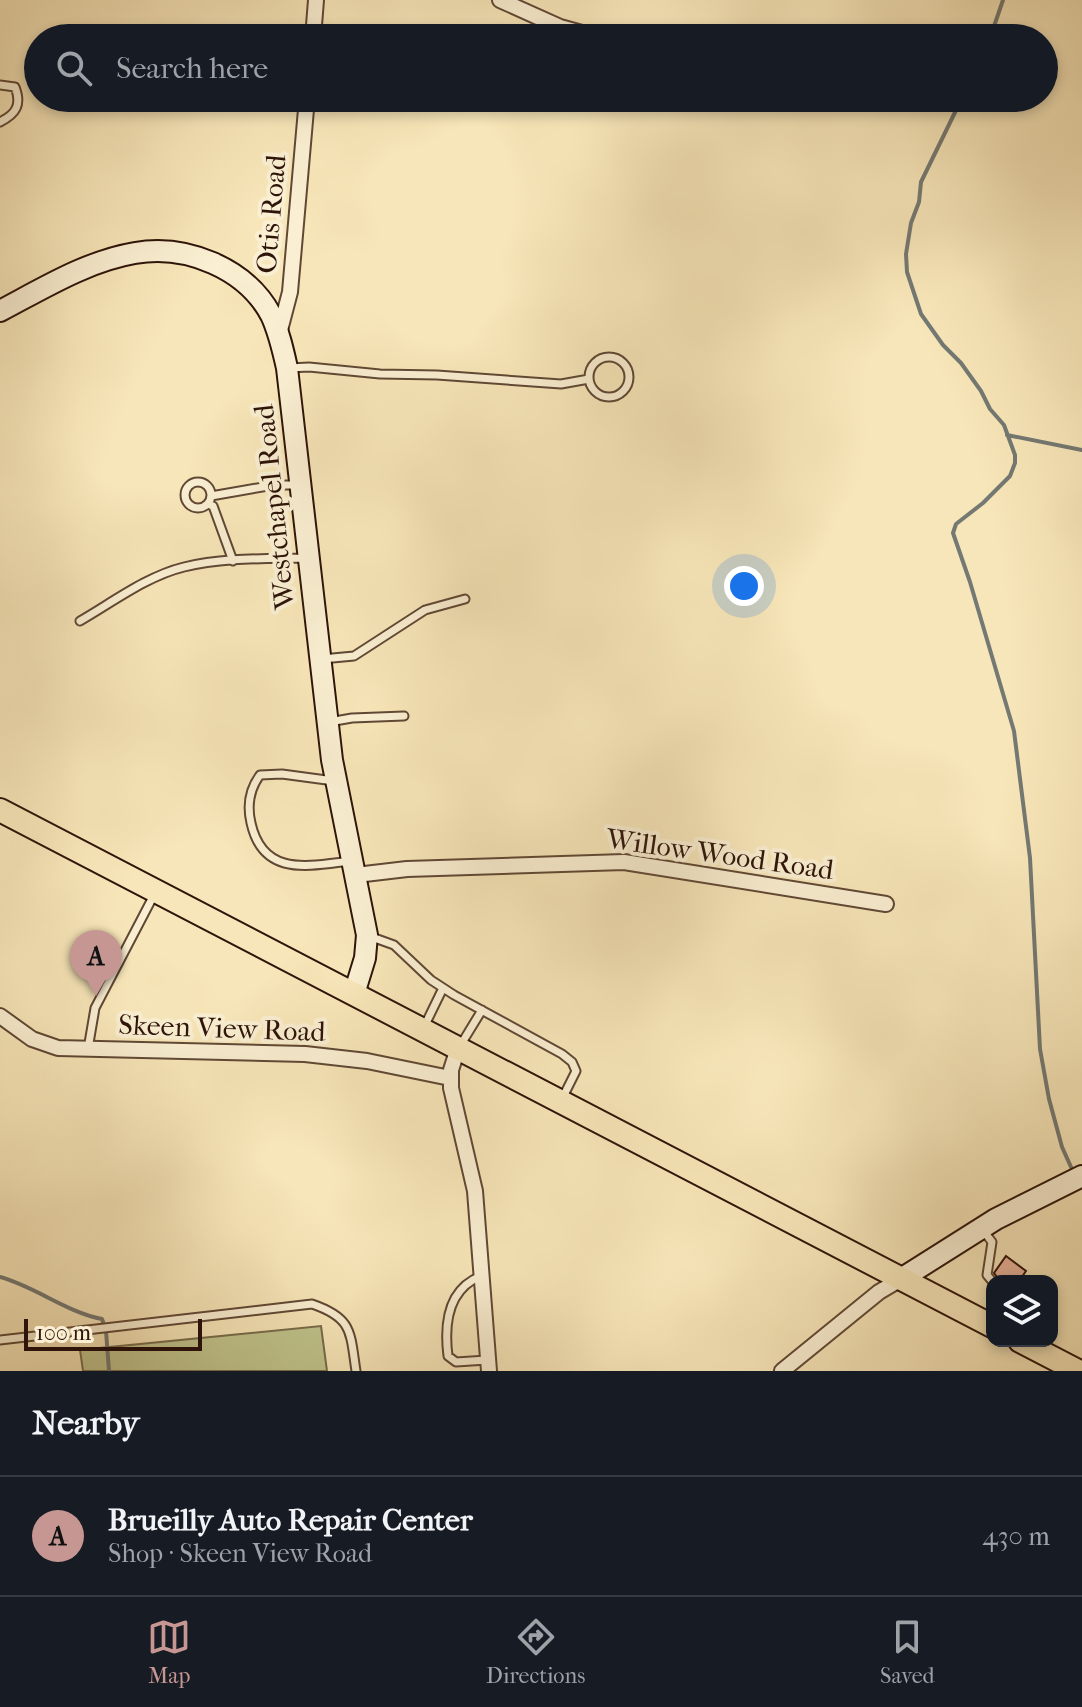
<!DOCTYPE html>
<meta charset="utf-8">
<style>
:root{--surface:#171b24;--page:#20242c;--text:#f1f3f6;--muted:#9ea1a6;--line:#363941;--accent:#c59692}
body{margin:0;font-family:"IM FELL French Canon",serif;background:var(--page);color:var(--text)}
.controls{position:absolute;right:24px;bottom:24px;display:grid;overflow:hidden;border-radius:16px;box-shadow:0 4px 12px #0003}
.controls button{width:72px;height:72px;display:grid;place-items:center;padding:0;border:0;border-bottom:2px solid var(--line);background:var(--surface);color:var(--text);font:40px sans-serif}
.scale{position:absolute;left:24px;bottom:20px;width:178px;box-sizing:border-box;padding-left:8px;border:4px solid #2e1409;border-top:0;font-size:22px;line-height:28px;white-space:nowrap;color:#2e1409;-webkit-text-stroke:6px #faefd2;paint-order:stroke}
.you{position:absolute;left:744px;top:586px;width:28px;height:28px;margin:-20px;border:6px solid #fff;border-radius:50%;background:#1a73e8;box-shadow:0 0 0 12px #1a73e833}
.badge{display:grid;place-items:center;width:52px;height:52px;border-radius:50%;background:var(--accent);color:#111;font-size:26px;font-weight:700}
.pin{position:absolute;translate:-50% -66px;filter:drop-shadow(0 2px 4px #0008)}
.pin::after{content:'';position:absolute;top:42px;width:28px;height:24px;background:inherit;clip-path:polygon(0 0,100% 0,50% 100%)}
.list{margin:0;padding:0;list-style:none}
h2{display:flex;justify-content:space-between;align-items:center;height:104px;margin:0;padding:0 32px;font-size:34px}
h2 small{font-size:26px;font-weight:400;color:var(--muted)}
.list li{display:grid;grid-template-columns:52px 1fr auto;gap:24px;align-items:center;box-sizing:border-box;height:120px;padding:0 32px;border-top:2px solid var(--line)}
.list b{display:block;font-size:30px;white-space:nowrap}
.list p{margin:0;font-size:26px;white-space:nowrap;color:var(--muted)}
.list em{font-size:26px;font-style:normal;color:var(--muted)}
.icon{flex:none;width:44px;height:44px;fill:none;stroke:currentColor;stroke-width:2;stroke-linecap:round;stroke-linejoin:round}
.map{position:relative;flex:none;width:1082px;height:1371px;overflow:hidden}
.search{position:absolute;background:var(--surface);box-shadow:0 4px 12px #0003;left:24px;right:24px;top:24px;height:88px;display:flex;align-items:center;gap:20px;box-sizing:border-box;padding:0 28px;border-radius:44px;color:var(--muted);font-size:30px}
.sheet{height:224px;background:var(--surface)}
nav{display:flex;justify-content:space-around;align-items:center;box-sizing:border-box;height:112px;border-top:2px solid var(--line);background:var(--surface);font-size:22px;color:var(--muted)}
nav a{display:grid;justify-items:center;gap:4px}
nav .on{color:var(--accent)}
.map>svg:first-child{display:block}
.green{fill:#c0c48d;stroke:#776c4b;stroke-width:2}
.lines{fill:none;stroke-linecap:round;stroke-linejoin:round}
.stream{stroke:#747973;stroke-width:4}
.building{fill:#e9b39b;stroke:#2e1409;stroke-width:2}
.lane-casing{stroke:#604835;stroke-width:11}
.street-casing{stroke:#604835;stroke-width:18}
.secondary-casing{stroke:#2e1409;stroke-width:24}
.primary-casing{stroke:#2e1409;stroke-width:26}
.lane{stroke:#faefd2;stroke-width:7}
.street{stroke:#faefd2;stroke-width:14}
.secondary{stroke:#faefd2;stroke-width:20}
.primary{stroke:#f7e6b9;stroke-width:22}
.labels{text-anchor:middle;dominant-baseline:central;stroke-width:8;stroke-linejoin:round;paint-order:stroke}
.street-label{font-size:28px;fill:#2e1409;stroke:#faefd2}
</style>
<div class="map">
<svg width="1082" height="1371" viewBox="0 0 1082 1371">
<rect width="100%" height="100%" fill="#f7e6b9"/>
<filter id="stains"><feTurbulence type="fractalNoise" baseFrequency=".0025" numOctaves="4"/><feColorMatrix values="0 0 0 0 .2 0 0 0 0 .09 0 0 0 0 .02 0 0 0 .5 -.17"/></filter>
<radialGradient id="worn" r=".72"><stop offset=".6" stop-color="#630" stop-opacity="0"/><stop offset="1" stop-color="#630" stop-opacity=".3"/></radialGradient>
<!-- green -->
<path class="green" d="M 321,1326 L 327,1371 L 83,1371 L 80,1350 Z"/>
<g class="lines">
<!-- stream -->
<path class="stream" d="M 990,38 L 1003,0
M 962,98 L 921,182 L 919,202 L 911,223 L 906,254 L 907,272 L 921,314 L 943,345 L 961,363 L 981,391 L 990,409 L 1004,425 L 1015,455 L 1015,463 L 1010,476 L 983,503 L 956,524 L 953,533 L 970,582 L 1014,731 L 1030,858 L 1040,1049 L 1049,1099 L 1062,1147 L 1071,1167
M 1007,435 L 1082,450
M 0,1277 C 36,1287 66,1312 102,1319 L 106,1331 L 109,1371"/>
</g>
<!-- building -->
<path class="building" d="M 1006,1256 L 1026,1271 L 1019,1281 L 1000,1281 L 994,1273 Z"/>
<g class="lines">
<!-- lane casing -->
<g class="lane-casing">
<path id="lane" d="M 0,85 L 15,87 C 22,105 16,114 0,122
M589 377a20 20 0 1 1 40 0a20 20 0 1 1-40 0Z
M 289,368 L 309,367 L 380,374 L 437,375 L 561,384 L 589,379
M185 495a13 13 0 1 1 26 0a13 13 0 1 1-26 0Z
M 211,496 L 274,485 L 298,485
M 208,504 L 213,506 L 233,561
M 80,621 C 113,602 147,576 184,567 C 224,557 268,559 308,558
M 322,659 L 354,656 L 425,610 L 465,599
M 329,722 L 352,718 L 404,716
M 334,781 L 282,774 L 260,775 C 249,790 247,806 251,823 C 263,877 308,866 350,861
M 369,936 L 394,945 L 431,980 L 454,995 L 562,1054 L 572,1062 L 576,1071 L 563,1097
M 425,1025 L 443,988
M 460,1046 L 482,1010
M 88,1049 L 95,1008 L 155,893
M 982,1229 L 992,1242 L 987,1275 L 992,1281
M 481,1276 C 448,1289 444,1324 448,1356 L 456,1362 L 487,1360
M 0,1340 L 312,1304 C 353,1318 350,1332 356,1371"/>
</g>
<!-- street casing -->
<g class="street-casing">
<path id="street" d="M 500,0 L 560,27 L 600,38
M 313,38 L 316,0
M 279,334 L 290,292 L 307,98
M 356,875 L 407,869 L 624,862 L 886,904
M 0,1016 L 32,1039 L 58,1048 L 305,1054 L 367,1061 L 450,1078
M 458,1048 L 451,1070 L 451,1088 L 475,1191 L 489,1371
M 782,1371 L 879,1292 L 901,1279"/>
</g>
<!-- secondary casing -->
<g class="secondary-casing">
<path id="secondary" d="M 0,311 C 42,289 87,261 135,253 C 186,244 246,268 271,315 C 279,332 283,350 287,368 L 332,760 L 367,935 L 365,958 L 354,994
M 901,1279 L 996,1219 L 1082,1176"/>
</g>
<!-- primary casing -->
<g class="primary-casing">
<path id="primary" d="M 0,810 L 992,1326
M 1020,1341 L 1078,1371"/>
</g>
<!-- lane -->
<use href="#lane" class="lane"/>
<!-- street -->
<use href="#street" class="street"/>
<!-- secondary -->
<use href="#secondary" class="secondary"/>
<!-- primary -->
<use href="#primary" class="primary"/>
</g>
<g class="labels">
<!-- street labels -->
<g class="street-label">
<text transform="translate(271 214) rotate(-85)">Otis Road</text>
<text transform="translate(274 507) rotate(-96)">Westchapel Road</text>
<text transform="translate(720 854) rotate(8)">Willow Wood Road</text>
<text transform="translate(222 1028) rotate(2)">Skeen View Road</text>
</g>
</g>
<rect width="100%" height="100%" filter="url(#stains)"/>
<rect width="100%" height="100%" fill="url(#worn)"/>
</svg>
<div class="controls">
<button><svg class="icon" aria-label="layers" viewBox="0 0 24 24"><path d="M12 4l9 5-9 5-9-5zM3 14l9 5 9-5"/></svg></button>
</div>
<div class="scale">100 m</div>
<div class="you"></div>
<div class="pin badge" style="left:96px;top:996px">A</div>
<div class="search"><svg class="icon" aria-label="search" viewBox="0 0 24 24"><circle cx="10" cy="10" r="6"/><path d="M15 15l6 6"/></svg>Search here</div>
</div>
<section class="sheet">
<h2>Nearby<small></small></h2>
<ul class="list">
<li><span class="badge">A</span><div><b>Brueilly Auto Repair Center</b><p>Shop · Skeen View Road</p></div><em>430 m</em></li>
</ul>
</section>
<nav>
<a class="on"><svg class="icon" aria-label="map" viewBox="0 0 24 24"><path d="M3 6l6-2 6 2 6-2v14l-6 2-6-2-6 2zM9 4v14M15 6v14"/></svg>Map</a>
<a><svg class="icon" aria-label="directions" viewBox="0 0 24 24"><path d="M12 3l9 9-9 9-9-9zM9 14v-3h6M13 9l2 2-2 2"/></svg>Directions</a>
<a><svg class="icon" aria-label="saved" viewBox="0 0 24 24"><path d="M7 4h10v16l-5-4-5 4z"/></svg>Saved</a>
</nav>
